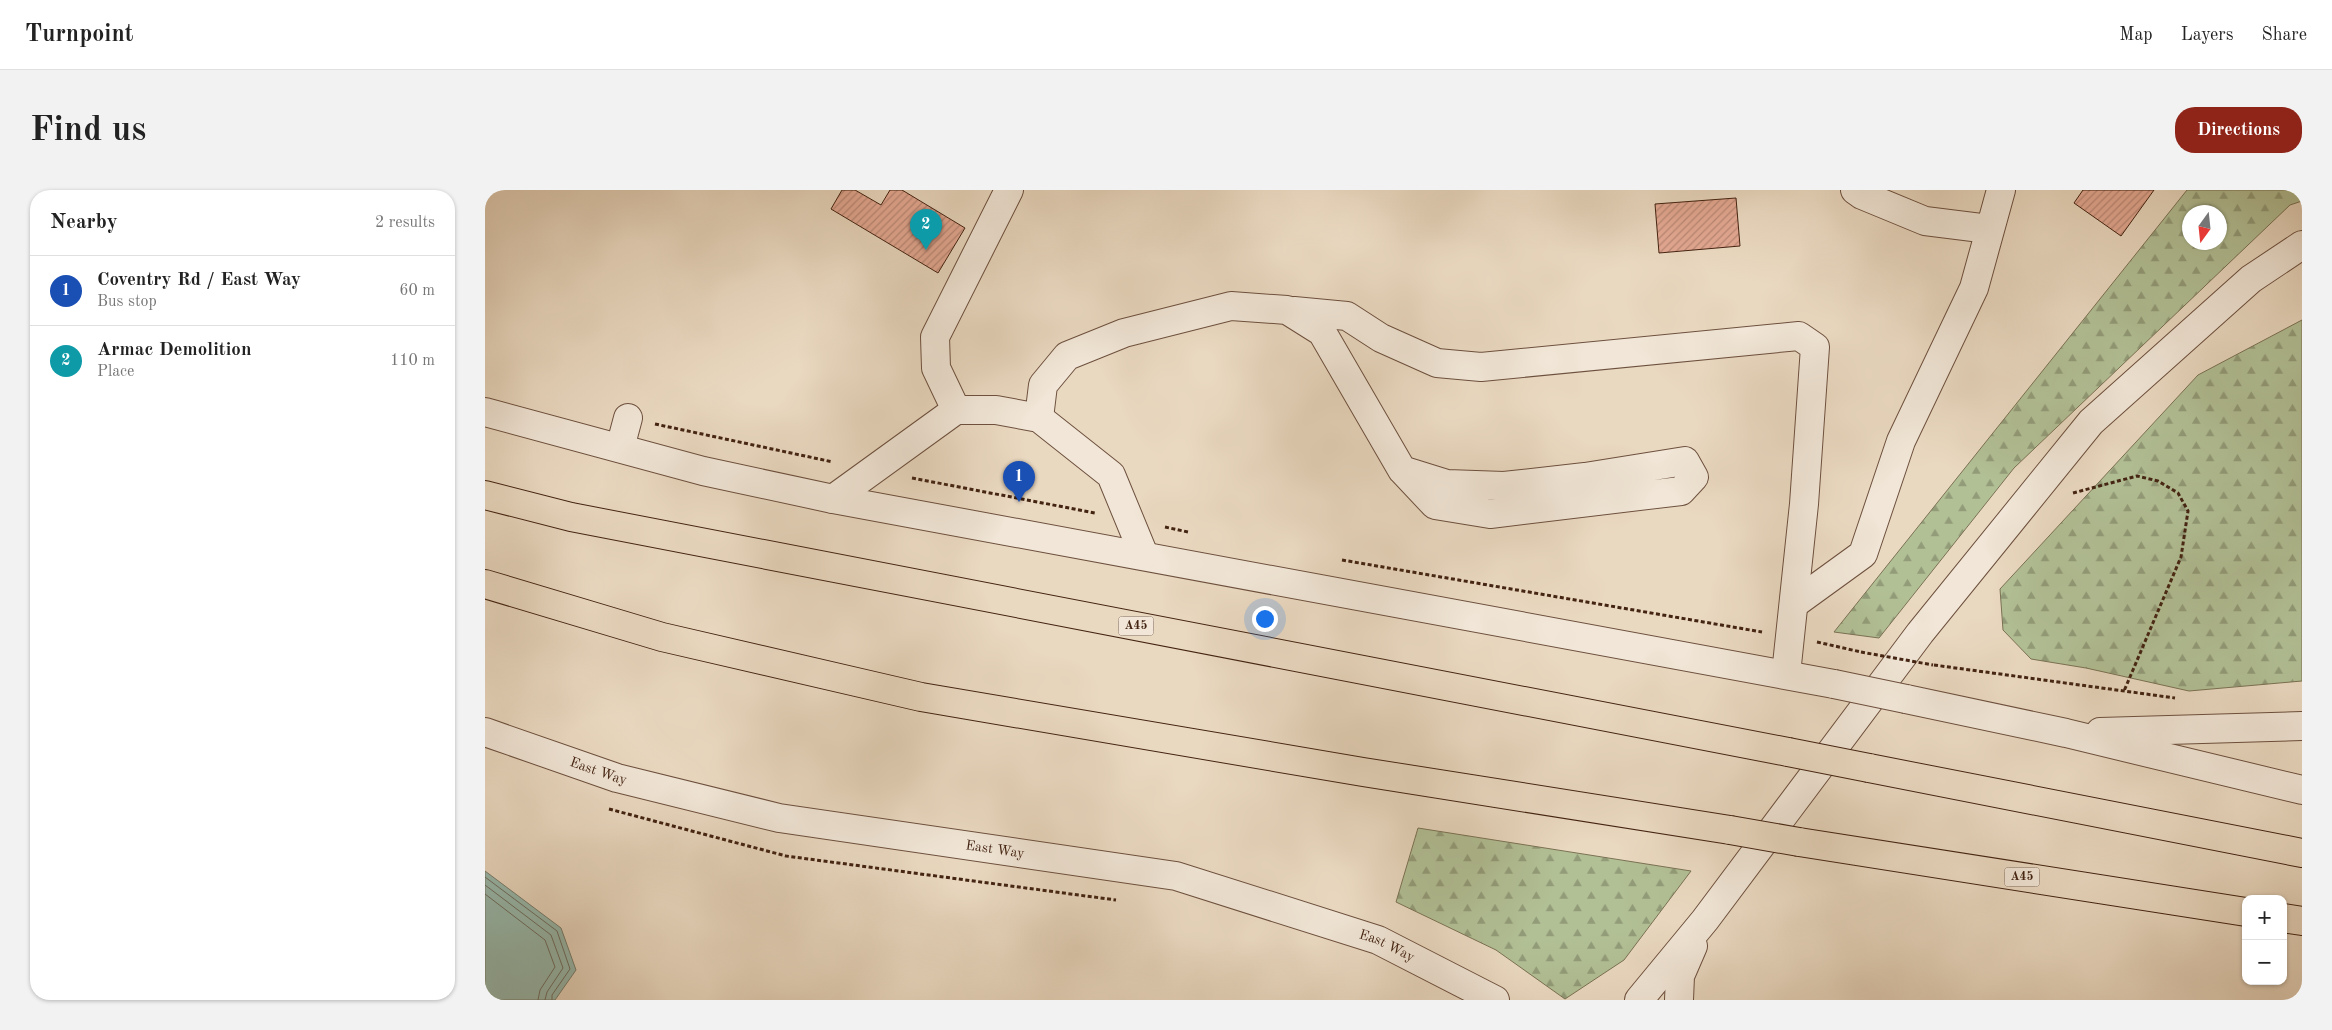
<!DOCTYPE html>
<meta charset="utf-8">
<style>
:root{--surface:#fff;--page:#f2f2f2;--text:#222;--muted:#767676;--line:#e0e0e0;--accent:#8f2418}
body{margin:0;font-family:"Old Standard TT",serif;background:var(--page);color:var(--text)}
.controls{position:absolute;right:15px;bottom:15px;display:grid;overflow:hidden;border-radius:10px;box-shadow:0 1px 4px #0004}
.controls button{width:45px;height:45px;display:grid;place-items:center;padding:0;border:0;border-bottom:1px solid var(--line);background:var(--surface);color:var(--text);font:25px sans-serif}
.compass{position:absolute;left:1697px;top:15px;width:45px;height:45px;border-radius:50%;background:var(--surface);box-shadow:0 1px 4px #0004;rotate:195deg}
.you{position:absolute;left:779px;top:428px;width:18px;height:18px;margin:-12px;border:4px solid #fff;border-radius:50%;background:#1a73e8;box-shadow:0 0 0 8px #1a73e833}
.badge{display:grid;place-items:center;width:32px;height:32px;border-radius:50%;background:var(--accent);color:#fff;font-size:16px;font-weight:700}
.pin{position:absolute;translate:-50% -41px;filter:drop-shadow(0 1px 2px #0008)}
.pin::after{content:'';position:absolute;top:26px;width:18px;height:15px;background:inherit;clip-path:polygon(0 0,100% 0,50% 100%)}
.list{margin:0;padding:0;list-style:none}
h2{display:flex;justify-content:space-between;align-items:center;height:65px;margin:0;padding:0 20px;font-size:21px}
h2 small{font-size:16px;font-weight:400;color:var(--muted)}
.list li{display:grid;grid-template-columns:32px 1fr auto;gap:15px;align-items:center;box-sizing:border-box;height:70px;padding:0 20px;border-top:1px solid var(--line)}
.list b{display:block;font-size:19px;white-space:nowrap}
.list p{margin:0;font-size:16px;white-space:nowrap;color:var(--muted)}
.list em{font-size:16px;font-style:normal;color:var(--muted)}
.map{position:relative;flex:none;width:1817px;height:810px;overflow:hidden;border-radius:20px}
header{display:flex;align-items:center;gap:30px;box-sizing:border-box;height:70px;padding:0 25px;background:var(--surface);border-bottom:1px solid var(--line)}
header strong{font-size:24px}
nav{display:flex;gap:28px;margin-inline-start:auto;font-size:18px}
.intro{display:flex;align-items:center;justify-content:space-between;box-sizing:border-box;height:120px;padding:0 30px}
h1{margin:0;font-size:35px}
.button{padding:12px 22px;border-radius:20px;background:var(--accent);color:#fff;font-size:18px;font-weight:700}
main{display:flex;gap:30px;padding:0 30px}
aside{flex:1;background:var(--surface);border-radius:20px;box-shadow:0 1px 4px #0004}
.map>svg:first-child{display:block}
.forest{fill:url(#forest-firs);stroke:#7a7254;fill-rule:evenodd}
.water{fill:#98baae;stroke:#767e70}
.lines{fill:none;stroke-linecap:round;stroke-linejoin:round}
.shore{stroke:#6e6e60;stroke-width:1}
.building{fill:url(#building-hatch);stroke:#432312}
.minor-casing{stroke:#6d503e;stroke-width:30}
.highway-casing{stroke:#432312;stroke-width:30}
.path{stroke:#432312;stroke-width:3;stroke-dasharray:4 2.5;stroke-linecap:butt}
.minor{stroke:#f1e6d7;stroke-width:28}
.highway{stroke:#ead9c1;stroke-width:28}
.minor-bridge-casing{stroke:#6d503e;stroke-width:30;stroke-linecap:butt}
.highway-bridge-casing{stroke:#432312;stroke-width:30;stroke-linecap:butt}
.path-bridge{stroke:#432312;stroke-width:3;stroke-dasharray:4 2.5;stroke-linecap:butt}
.minor-bridge{stroke:#f1e6d7;stroke-width:28}
.highway-bridge{stroke:#ead9c1;stroke-width:28}
.labels{text-anchor:middle;dominant-baseline:central;stroke-width:4;stroke-linejoin:round;paint-order:stroke}
.shield{fill:#f1e6d7;stroke:#775e4d;stroke-width:1}
.shield-label{font-size:12px;font-weight:bold;fill:#432312}
.street-label{font-size:14px;fill:#432312;stroke:#f1e6d7}
</style>
<header>
<strong>Turnpoint</strong>
<nav><a>Map</a><a>Layers</a><a>Share</a></nav>
</header>
<div class="intro"><h1>Find us</h1><a class="button">Directions</a></div>
<main>
<aside>
<h2>Nearby<small>2 results</small></h2>
<ul class="list">
<li><span class="badge" style="background:#1a4fb4">1</span><div><b>Coventry Rd / East Way</b><p>Bus stop</p></div><em>60 m</em></li>
<li><span class="badge" style="background:#0f9aa8">2</span><div><b>Armac Demolition</b><p>Place</p></div><em>110 m</em></li>
</ul>
</aside>
<div class="map">
<svg width="1817" height="810" viewBox="0 0 1817 810">
<defs>
<pattern id="forest-firs" width="22" height="20" patternUnits="userSpaceOnUse" patternTransform="scale(1.25)"><rect width="22" height="20" fill="#b2c096"/><path d="M5 1l3.5 6h-7zM16 11l3.5 6h-7z" fill="#929c79"/></pattern>
<pattern id="building-hatch" width="6" height="6" patternUnits="userSpaceOnUse" patternTransform="scale(1.25)"><rect width="6" height="6" fill="#e4a993"/><path d="M-1 1l2-2M0 6l6-6M5 7l2-2" fill="none" stroke="#ba8977"/></pattern>
</defs>
<rect width="100%" height="100%" fill="#ead9c1"/>
<filter id="stains"><feTurbulence type="fractalNoise" baseFrequency=".004" numOctaves="4"/><feColorMatrix values="0 0 0 0 .2 0 0 0 0 .09 0 0 0 0 .02 0 0 0 .5 -.17"/></filter>
<radialGradient id="worn" r=".72"><stop offset=".6" stop-color="#630" stop-opacity="0"/><stop offset="1" stop-color="#630" stop-opacity=".3"/></radialGradient>
<!-- forest -->
<path class="forest" d="M 1702,0 L 1817,0 L 1817,11 L 1805,15 L 1529,278 L 1394,448 L 1349,442 ZM 1704,22 L 1734,22 L 1734,52 L 1704,52 Z
M 1817,130 L 1817,491 L 1704,501 L 1601,478 L 1546,469 L 1518,440 L 1515,399 L 1713,185 Z
M 933,638 L 1206,681 L 1139,770 L 1080,809 L 1011,760 L 911,712 Z"/>
<!-- water -->
<path class="water" d="M 0,681 L 76,738 L 91,780 L 70,810 L 7,810 L 0,806 Z"/>
<g class="lines">
<!-- shore -->
<path class="shore" d="M 0,687 L 72,741 L 85,779 L 67,805 L 67,810
M 0,695 L 66,745 L 78,778 L 62,802 L 60,810
M 0,704 L 60,750 L 70,777 L 55,800 L 53,810"/>
</g>
<!-- building -->
<path class="building" d="M 357,0 L 370,0 L 396,15 L 405,0 L 417,0 L 480,38 L 453,83 L 346,19 Z
M 1598,0 L 1669,0 L 1636,46 L 1589,13 Z
M 1251,8 L 1255,56 L 1174,63 L 1170,14 Z"/>
<g class="lines">
<!-- minor casing -->
<g class="minor-casing">
<g id="minor">
<path d="M 1370,0 L 1377,5 L 1440,31 L 1504,39"/>
<path d="M 809,121 L 862,126 L 896,148 L 952,173 L 996,177 L 1314,146 L 1330,157 L 1319,314 L 1301,484"/>
<path d="M 471,220 L 451,178 L 450,147 L 524,0"/>
<path d="M 0,222 L 218,281 L 348,309 L 1349,494"/>
<path d="M 554,228 L 558,195 L 582,166 L 639,143 L 746,116 L 802,120 L 837,142 L 917,280 L 950,315 L 1005,324 L 1196,301 L 1209,287 L 1200,271 L 1100,287 L 1019,296 L 962,294 L 917,280"/>
<path d="M 135,258 L 143,228"/>
<path d="M 348,309 L 471,220 L 511,220 L 554,228 L 626,285 L 659,365"/>
<path d="M 1309,414 L 1378,364 L 1416,251 L 1489,98 L 1516,0"/>
<path d="M 1421,509 L 1581,543 L 1817,600"/>
<path id="s1" d="M 0,542 L 132,588 L 294,628 L 691,686 L 893,750 L 1010,810"/>
<path d="M 1615,542 L 1817,536"/>
<path d="M 1154,810 L 1220,730 L 1435,443 L 1606,232 L 1766,89 L 1817,55"/>
<path d="M 1194,810 L 1195,786 L 1208,756"/>
</g>
</g>
<!-- highway casing -->
<g class="highway-casing">
<path id="highway" d="M 0,305 L 86,327 L 1303,562
M 0,394 L 177,447 L 436,507 L 878,582 L 1245,640
M 1384,578 L 1817,663
M 1314,652 L 1761,722
M 1798,728 L 1817,731"/>
</g>
<!-- path -->
<path class="path" d="M 170,234 L 348,272
M 427,288 L 610,323
M 1588,303 L 1652,286 L 1673,291 L 1693,303 L 1703,321 L 1696,367 L 1639,501
M 680,337 L 703,342
M 857,370 L 1277,442
M 1332,452 L 1376,462
M 1449,475 L 1690,508
M 124,619 L 301,666 L 631,710"/>
<!-- minor -->
<use href="#minor" class="minor"/>
<!-- highway -->
<use href="#highway" class="highway"/>
<!-- minor-bridge casing -->
<g class="minor-bridge-casing">
<path id="minor-bridge" d="M 1349,494 L 1421,509"/>
</g>
<!-- highway-bridge casing -->
<g class="highway-bridge-casing">
<path id="highway-bridge" d="M 1303,562 L 1384,578
M 1245,640 L 1314,652"/>
</g>
<!-- path-bridge -->
<path class="path-bridge" d="M 1376,462 L 1448,475"/>
<!-- minor-bridge -->
<use href="#minor-bridge" class="minor-bridge"/>
<!-- highway-bridge -->
<use href="#highway-bridge" class="highway-bridge"/>
</g>
<g class="labels">
<!-- shield labels -->
<g class="shield">
<rect x="633.5" y="426.5" width="35" height="19" rx="4"/>
<rect x="1519.5" y="677.5" width="35" height="19" rx="4"/>
</g>
<g class="shield-label">
<text x="651" y="436">A45</text>
<text x="1537" y="687">A45</text>
</g>
<!-- street labels -->
<g class="street-label">
<text stroke="none"><textPath href="#s1" startOffset="120">East Way</textPath></text>
<text stroke="none"><textPath href="#s1" startOffset="525">East Way</textPath></text>
<text stroke="none"><textPath href="#s1" startOffset="930">East Way</textPath></text>
</g>
</g>
<rect width="100%" height="100%" filter="url(#stains)"/>
<rect width="100%" height="100%" fill="url(#worn)"/>
</svg>
<div class="controls">
<button>+</button>
<button>−</button>
</div>
<svg class="compass" viewBox="-18 -18 36 36"><path d="M0-13l5 13h-10z" fill="#e53935"/><path d="M0 13l5-13h-10z" fill="#767676"/></svg>
<div class="you"></div>
<div class="pin badge" style="left:534px;top:312px;background:#1a4fb4">1</div>
<div class="pin badge" style="left:441px;top:60px;background:#0f9aa8">2</div>
</div>
</main>
